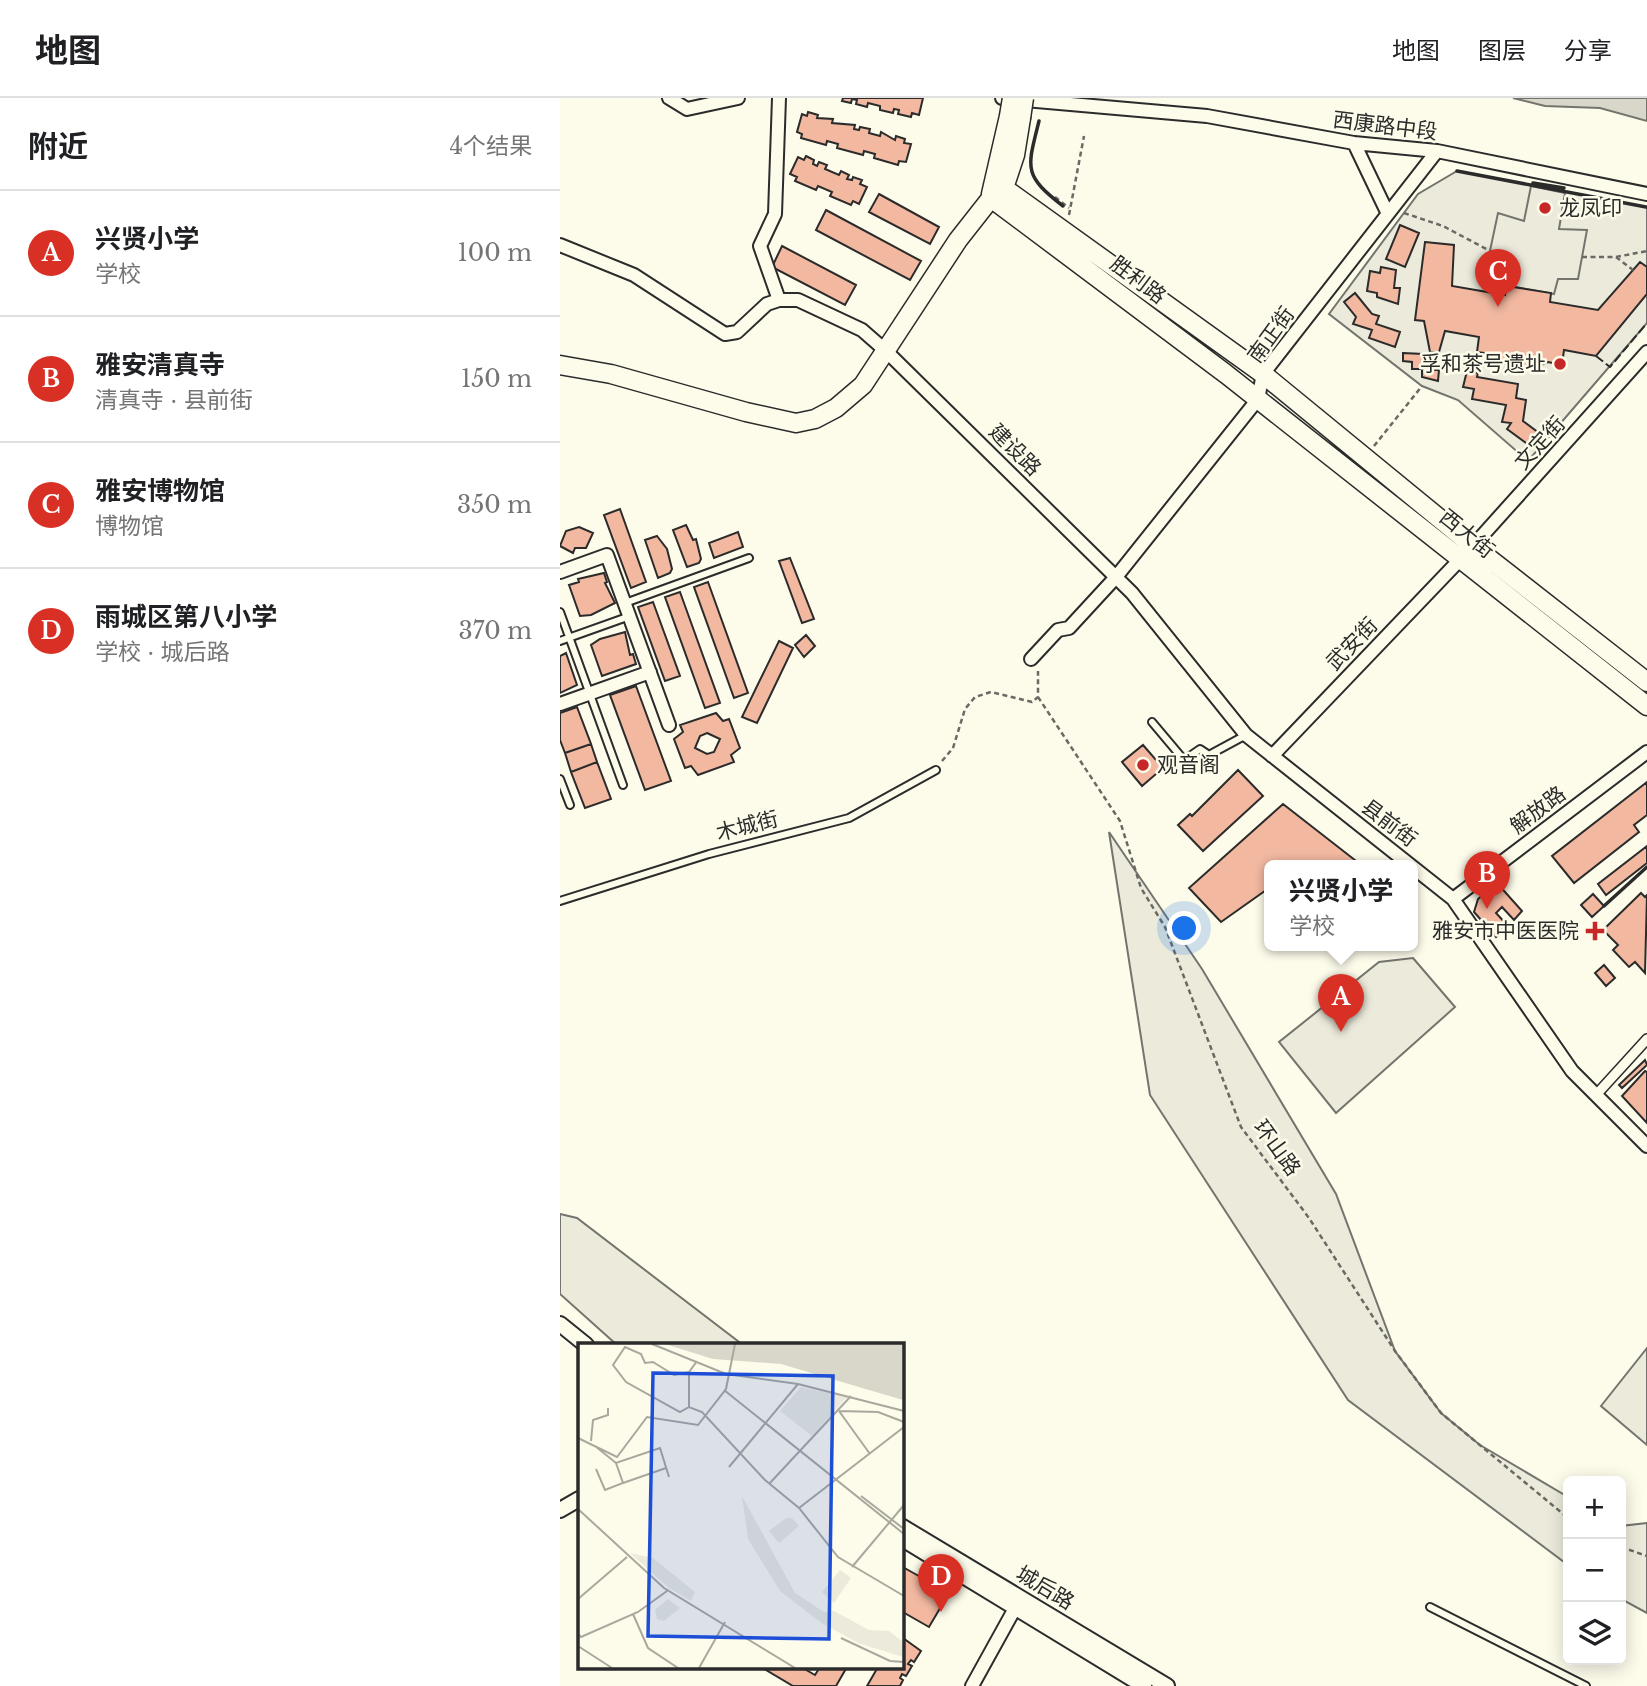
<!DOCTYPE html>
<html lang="zh">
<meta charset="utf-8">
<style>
:root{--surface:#fff;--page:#f2f2f2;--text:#202124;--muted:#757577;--line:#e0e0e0;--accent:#d93025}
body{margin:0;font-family:"Libre Baskerville","Noto Sans SC",serif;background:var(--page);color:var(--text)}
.controls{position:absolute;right:21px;bottom:21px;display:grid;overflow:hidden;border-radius:10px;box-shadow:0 4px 18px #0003}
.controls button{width:63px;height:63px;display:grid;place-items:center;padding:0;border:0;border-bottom:2px solid var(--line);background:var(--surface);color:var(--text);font:35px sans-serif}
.you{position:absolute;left:625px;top:831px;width:24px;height:24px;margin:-18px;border:5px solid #fff;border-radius:50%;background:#1a73e8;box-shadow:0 0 0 10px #1a73e833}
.badge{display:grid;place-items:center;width:46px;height:46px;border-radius:50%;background:var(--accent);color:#fff;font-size:23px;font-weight:700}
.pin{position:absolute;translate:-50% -58px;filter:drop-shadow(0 2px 4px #0008)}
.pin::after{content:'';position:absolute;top:37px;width:24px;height:21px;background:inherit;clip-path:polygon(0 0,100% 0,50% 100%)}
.popup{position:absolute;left:704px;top:762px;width:154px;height:91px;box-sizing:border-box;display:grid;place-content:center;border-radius:10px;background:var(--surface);filter:drop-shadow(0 2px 5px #0005);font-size:23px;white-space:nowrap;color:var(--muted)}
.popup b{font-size:26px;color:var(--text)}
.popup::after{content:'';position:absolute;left:50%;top:100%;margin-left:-14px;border:14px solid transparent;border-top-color:var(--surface)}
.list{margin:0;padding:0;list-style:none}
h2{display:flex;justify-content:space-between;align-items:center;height:91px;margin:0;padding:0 28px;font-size:30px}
h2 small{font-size:23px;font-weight:400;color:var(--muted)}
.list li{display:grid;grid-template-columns:46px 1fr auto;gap:21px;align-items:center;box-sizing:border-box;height:126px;padding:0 28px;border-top:2px solid var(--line)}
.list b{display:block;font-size:26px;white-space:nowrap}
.list p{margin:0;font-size:23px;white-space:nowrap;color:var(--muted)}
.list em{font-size:23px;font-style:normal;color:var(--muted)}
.icon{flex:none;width:38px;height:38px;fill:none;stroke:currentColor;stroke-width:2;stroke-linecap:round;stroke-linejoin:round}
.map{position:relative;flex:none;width:1087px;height:1588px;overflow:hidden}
header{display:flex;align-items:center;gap:42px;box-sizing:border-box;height:98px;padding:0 35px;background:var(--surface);border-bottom:2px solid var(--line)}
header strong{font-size:33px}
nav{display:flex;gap:38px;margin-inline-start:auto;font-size:24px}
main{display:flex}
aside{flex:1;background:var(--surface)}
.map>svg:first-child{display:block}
.green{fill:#ecebdb;stroke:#74746e;stroke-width:2}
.parking{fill:#eceadb;stroke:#74746e;stroke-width:2}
.water{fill:#d8d7c9;stroke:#74746e;stroke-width:2}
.building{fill:#f2b8a0;stroke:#2b2b2b;stroke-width:2;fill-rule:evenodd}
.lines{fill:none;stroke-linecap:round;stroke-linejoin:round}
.service-casing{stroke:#2b2b2b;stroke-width:10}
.pedestrian-casing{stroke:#2b2b2b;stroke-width:12}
.minor-casing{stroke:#2b2b2b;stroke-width:16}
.tertiary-casing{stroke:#2b2b2b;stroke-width:18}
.secondary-casing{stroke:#2b2b2b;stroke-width:21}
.path{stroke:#6a6964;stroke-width:2.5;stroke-dasharray:5 3.5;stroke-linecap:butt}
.service{stroke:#fdfbea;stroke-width:6}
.pedestrian{stroke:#fdfbea;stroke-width:9}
.minor{stroke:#fdfbea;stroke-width:12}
.tertiary{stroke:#fdfbea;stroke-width:14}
.secondary{stroke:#fdfbea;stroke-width:18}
.secondary-bridge-casing{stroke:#2b2b2b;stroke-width:21;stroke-linecap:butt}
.secondary-bridge{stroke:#fdfbea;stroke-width:18}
.fence{stroke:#2b2b2b;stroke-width:2;stroke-dasharray:9 3.5;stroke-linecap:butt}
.wall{stroke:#2b2b2b;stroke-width:3.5}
.poi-dot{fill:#c62828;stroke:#fdfbea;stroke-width:2.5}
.labels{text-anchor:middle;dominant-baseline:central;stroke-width:5;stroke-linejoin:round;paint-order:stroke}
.street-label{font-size:21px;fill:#2b2b2b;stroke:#fdfbea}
.poi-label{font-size:21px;fill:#2b2b2b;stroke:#fdfbea;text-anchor:start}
.inset-road{fill:none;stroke:#a9a89e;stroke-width:2}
.view{fill:#1d4ed8;fill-opacity:0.15;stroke:#1d4ed8;stroke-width:3.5}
.inset-edge{fill:none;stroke:#2b2b2b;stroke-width:3.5}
</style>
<header>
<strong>地图</strong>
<nav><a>地图</a><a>图层</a><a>分享</a></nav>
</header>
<main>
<aside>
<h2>附近<small>4个结果</small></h2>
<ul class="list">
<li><span class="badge">A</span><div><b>兴贤小学</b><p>学校</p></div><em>100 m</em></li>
<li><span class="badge">B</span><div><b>雅安清真寺</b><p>清真寺 · 县前街</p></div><em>150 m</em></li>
<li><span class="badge">C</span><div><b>雅安博物馆</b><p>博物馆</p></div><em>350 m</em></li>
<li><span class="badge">D</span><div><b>雨城区第八小学</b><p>学校 · 城后路</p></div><em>370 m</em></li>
</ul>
</aside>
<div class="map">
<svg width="1087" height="1588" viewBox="0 0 1087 1588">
<rect width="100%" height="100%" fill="#fdfbea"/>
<!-- green -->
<path class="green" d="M 897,73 L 1087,109 L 1087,225 L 968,363 L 898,302 L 862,288 L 769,216 L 858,96 Z
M 549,734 L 642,871 L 776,1096 L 835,1253 L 881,1315 L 920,1347 L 1008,1399 L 1008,1467 L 788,1302 L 590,997 Z
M 853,860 L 895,909 L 776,1015 L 719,944 L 819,864 Z
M 0,1116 L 17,1120 L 183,1247 L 57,1247 L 0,1196 Z
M 1087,1250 L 1087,1347 L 1041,1308 Z
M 1087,1425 L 1087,1515 L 1061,1501 L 1061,1428 Z"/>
<!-- parking -->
<path class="parking" d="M 971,88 L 1005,95 L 999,131 L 1027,132 L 1018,181 L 998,181 L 994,196 L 944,187 L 946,174 L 927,167 L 938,115 L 964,123 Z"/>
<!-- water -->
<path class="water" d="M 953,0 L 1087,0 L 1087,23 L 1040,10 L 985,8 Z"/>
<!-- building -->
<path class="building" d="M 283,0 L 363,0 L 359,17 L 352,15 L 351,19 L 338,16 L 339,12 L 334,11 L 333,15 L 320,12 L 320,8 L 308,5 L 307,9 L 296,6 L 297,2 L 292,1 L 291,5 L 282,3 Z
M 248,14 L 258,17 L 257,20 L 273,21 L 272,25 L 295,27 L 294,31 L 299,32 L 300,29 L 310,31 L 309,35 L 320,38 L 321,34 L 335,42 L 336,38 L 345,41 L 344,45 L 351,46 L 346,64 L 339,63 L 338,67 L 314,60 L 315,56 L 304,53 L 303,57 L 277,50 L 278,46 L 267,43 L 266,47 L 241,40 L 242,36 L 237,34 L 242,16 L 247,18 Z
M 246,58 L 254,62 L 253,66 L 257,68 L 259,64 L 267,67 L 265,71 L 279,77 L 281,73 L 289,77 L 287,81 L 292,82 L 293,79 L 302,82 L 300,86 L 307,89 L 299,106 L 293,103 L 291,107 L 270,98 L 272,94 L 258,88 L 256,92 L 235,83 L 237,79 L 230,76 L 238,59 L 244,62 Z
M 319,96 L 379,129 L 370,146 L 309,114 Z
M 266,112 L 361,163 L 350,182 L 256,132 Z
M 840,127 L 859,135 L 845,169 L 826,161 Z
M 865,144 L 894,147 L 892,188 L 945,197 L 947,188 L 991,195 L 990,204 L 1038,212 L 1080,164 L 1087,169 L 1087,196 L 1036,258 L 1004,252 L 1002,267 L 988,264 L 974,270 L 957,269 L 942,265 L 931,256 L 917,254 L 919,239 L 885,233 L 879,254 L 870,254 L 864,223 L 855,222 Z
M 222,148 L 296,187 L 285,207 L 212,169 Z
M 821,169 L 836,172 L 834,190 L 840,190 L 838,206 L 817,199 L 817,195 L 807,193 L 810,173 L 820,175 Z
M 795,195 L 812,216 L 819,218 L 816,226 L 840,234 L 835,249 L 809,240 L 812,232 L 793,226 L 796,219 L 784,204 Z
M 843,255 L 863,256 L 862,264 L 871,265 L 871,272 L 879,272 L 878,283 L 862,279 L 862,271 L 852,271 L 852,264 L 843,263 Z
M 907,273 L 918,275 L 917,279 L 958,286 L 956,300 L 966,302 L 963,323 L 979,335 L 970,348 L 947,331 L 951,325 L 942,324 L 946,307 L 912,301 L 914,291 L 903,289 Z
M 60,411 L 86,484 L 71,490 L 44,417 Z
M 126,427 L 133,442 L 136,441 L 141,461 L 139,465 L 127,469 L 113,432 Z
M 19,429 L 33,435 L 26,450 L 15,450 L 13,455 L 0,448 L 6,433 Z
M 178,434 L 183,449 L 154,460 L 149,445 Z
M 97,438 L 107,451 L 112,471 L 110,475 L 98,480 L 85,442 Z
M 230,460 L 254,521 L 242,525 L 219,463 Z
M 44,475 L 47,484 L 45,485 L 55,505 L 31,517 L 20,518 L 9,487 L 19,484 L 18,481 Z
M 148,484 L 188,595 L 174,600 L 134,489 Z
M 120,494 L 160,605 L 145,610 L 105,499 Z
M 93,504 L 120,578 L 105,583 L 78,509 Z
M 65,534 L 70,557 L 73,556 L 76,566 L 42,578 L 31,547 L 40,541 Z
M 246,537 L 255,548 L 244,559 L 235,547 Z
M 219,543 L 233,550 L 197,625 L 182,619 Z
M 6,555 L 17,587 L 0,595 L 0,558 Z
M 76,588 L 111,683 L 85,692 L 50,597 Z
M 17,609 L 31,646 L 5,655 L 0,642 L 0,615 Z
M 156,615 L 163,623 L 169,621 L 180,650 L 171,657 L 174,664 L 138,677 L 131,668 L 125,670 L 114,641 L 123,634 L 120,627 ZM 147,635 L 160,641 L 154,654 L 147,656 L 135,650 L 140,638 Z
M 31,646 L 37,664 L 11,674 L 5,655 Z
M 583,647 L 603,670 L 582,688 L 562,664 Z
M 37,664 L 51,701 L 25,710 L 11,674 Z
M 678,672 L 703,698 L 643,753 L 618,727 L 630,716 L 632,718 Z
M 1087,684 L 1087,717 L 1074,727 L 1079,734 L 1014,785 L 992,758 Z
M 723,706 L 800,766 L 709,768 L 709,790 L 661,824 L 629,790 Z
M 1087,748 L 1087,765 L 1046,797 L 1038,786 Z
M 937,785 L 962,813 L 954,822 L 942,809 L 936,815 L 948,828 L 936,839 L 914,814 L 918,801 Z
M 1081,795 L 1085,799 L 1087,797 L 1085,875 L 1075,864 L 1069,869 L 1053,852 L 1058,847 L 1043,832 Z
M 1033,796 L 1044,808 L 1032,819 L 1021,807 Z
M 1044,867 L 1055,880 L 1046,888 L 1035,875 Z
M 1085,962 L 1087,967 L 1062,990 L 1059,987 Z
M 1085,973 L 1087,974 L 1087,1025 L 1062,998 Z
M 341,1468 L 389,1495 L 369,1529 L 341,1513 Z
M 343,1540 L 361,1553 L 354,1564 L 351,1562 L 348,1566 L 352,1568 L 346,1578 L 342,1576 L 340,1580 L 343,1582 L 340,1588 L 307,1588 L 318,1569 L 341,1569 Z
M 201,1569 L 241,1569 L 255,1577 L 260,1569 L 287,1569 L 276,1588 L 233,1588 Z"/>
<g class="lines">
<!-- service casing -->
<g class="service-casing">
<path id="service" d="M 65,505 L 189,460
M 0,514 L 63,687
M 0,543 L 70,518
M 592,624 L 624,662 L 640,651 L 649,657 L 686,637
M 0,681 L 10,707
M 0,803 L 149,756 L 289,720 L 376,672
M 870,1509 L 1026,1588"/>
</g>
<!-- pedestrian casing -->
<g class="pedestrian-casing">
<path id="pedestrian" d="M 1036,997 L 1087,941"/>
</g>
<!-- minor casing -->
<g class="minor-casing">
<path id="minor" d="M 109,0 L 127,11 L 178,0
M 442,0 L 647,18 L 794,45 L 877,53 L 1087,96
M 794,45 L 828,116
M 0,147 L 74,177 L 165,236 L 177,234 L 207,206 L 219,202 L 238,202 L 302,232 L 326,253 L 572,495 L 686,637 L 893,801 L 1012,973 L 1087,1048
M 219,202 L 200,148 L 215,116 L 219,0
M 0,474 L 47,457 L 109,627
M 471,561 L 498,532 L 509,530 L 556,479 L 698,301 L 703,276 L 877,53
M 0,606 L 90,574
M 712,658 L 913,448 L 1087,254
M 893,801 L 1087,654
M 412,1588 L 459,1503"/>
</g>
<!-- tertiary casing -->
<g class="tertiary-casing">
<path id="tertiary" d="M 0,1226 L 26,1247
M 0,1412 L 19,1401
M 341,1428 L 607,1588
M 341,1440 L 584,1588"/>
</g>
<!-- secondary casing -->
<g class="secondary-casing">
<path id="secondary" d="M 433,87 L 444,90 L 703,276 L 913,448 L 1087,584
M 431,96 L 449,18
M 431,100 L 666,276 L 1087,608
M 0,267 L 51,276 L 186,314 L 236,325 L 255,321 L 276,310 L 303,287 L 398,142 L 431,100 L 444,90 L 455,57 L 461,20"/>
</g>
<!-- path -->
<path class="path" d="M 495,99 L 509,110
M 844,115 L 883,128 L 930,153
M 509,117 L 524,38
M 1022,159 L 1056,159 L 1087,153
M 1056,159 L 1073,172
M 814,348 L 862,288
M 478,599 L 560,723 L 581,790 L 605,829 L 681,1029 L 749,1120 L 835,1253 L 881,1315 L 1008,1420
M 382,663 L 393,650 L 405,611 L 415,599 L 431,594 L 472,604 L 478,599 L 478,573
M 1061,1449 L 1087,1458"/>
<!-- service -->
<use href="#service" class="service"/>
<!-- pedestrian -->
<use href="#pedestrian" class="pedestrian"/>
<!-- minor -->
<use href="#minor" class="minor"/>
<!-- tertiary -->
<use href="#tertiary" class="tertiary"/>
<!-- secondary -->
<use href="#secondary" class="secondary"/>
<!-- secondary-bridge casing -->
<g class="secondary-bridge-casing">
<path id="secondary-bridge" d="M 449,18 L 452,0
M 461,20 L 464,0"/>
</g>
<!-- secondary-bridge -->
<use href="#secondary-bridge" class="secondary-bridge"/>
<!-- fence -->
<path class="fence" d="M 1036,258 L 1050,269 L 1087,225"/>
<!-- wall -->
<path class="wall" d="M 479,23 C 467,71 463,77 503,108
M 897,73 L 1086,109
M 973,85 L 1004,90
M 1044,808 L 1087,769"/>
</g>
<!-- markers -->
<g class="poi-dot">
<circle cx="985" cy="110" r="7"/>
<circle cx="1000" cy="266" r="7"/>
<circle cx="583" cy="667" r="7"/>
<path d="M1031.5 822.5h7v7h7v7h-7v7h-7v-7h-7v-7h7z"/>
</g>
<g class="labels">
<!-- street labels -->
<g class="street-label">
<text transform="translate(825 28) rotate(7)">西康路中段</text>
<text transform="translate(578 182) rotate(37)">胜利路</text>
<text transform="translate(711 237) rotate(-54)">南正街</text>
<text transform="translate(980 345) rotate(-48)">文定街</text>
<text transform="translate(455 352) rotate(45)">建设路</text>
<text transform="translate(907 436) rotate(39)">西大街</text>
<text transform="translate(792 546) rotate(-46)">武安街</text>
<text transform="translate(978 712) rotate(-37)">解放路</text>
<text transform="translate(829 725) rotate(37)">县前街</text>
<text transform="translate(187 728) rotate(-14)">木城街</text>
<text transform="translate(717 1050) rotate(54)">环山路</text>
<text transform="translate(485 1490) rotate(31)">城后路</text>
</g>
<!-- poi labels -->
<g class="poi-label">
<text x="999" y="110">龙凤印</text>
<text x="986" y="266" text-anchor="end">孚和茶号遗址</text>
<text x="597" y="667">观音阁</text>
<text x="1019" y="833" text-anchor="end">雅安市中医医院</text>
</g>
</g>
<!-- overview -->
<g transform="translate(18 1245)">
<rect width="326" height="326" fill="#fdfbea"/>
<path d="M 223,44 L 269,54 L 234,93 L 202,68 ZM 164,153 L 217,250 L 246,269 L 256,268 L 291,287 L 311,288 L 325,299 L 325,314 L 280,300 L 242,279 L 202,248 L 170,196 ZM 208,175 L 214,175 L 221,183 L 201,200 L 191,188 ZM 52,210 L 75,215 L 117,249 L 113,258 L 91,245 ZM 262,227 L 273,235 L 256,260 L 244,249 ZM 90,256 L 102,265 L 86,278 L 79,276 L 77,267 Z" fill="#ecebdb"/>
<path d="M 87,1 L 325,1 L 325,57 L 203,21 L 135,16 Z" fill="#d8d7c9"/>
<path class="inset-road" d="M 74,1 L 148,31 L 220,41 L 326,68M 119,18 L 111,29 L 96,32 L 75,19 L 67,20 L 63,11 L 47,4 L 35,22 L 48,39 L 102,69 L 111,64 L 124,69 L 187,137 L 221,165 L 260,214 L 326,253M 146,47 L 326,191M 111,64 L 111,29M 261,68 L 300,69 L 326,79M 261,68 L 292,111M 0,95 L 39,114 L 69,74 L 120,82 L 148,46 L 157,1M 13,98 L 15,77 L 30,72 L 30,65M 17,103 L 38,120 L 82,105 L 91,134M 151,124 L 220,41M 18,126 L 27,147 L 45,140 L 38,120M 45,140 L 88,125M 191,141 L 273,53M 283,153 L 326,186M 221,165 L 326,84M 0,166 L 86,245 L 217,325M 274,224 L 326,162M 0,256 L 49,214M 55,271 L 70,305 L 100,325M 0,291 L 3,294 L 60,269 L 89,248M 263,295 L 312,318 L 326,319M 0,303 L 34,325M 121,325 L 147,279"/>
<path class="view" d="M 75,30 L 255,33 L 251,296 L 70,293 Z"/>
<rect width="326" height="326" class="inset-edge"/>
</g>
</svg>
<div class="controls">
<button>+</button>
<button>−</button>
<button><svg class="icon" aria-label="layers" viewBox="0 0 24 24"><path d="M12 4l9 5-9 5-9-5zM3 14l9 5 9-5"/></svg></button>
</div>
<div class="you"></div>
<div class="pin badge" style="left:781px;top:934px">A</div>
<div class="popup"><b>兴贤小学</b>学校</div>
<div class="pin badge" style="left:927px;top:811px">B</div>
<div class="pin badge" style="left:938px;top:209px">C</div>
<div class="pin badge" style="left:381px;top:1514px">D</div>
</div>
</main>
